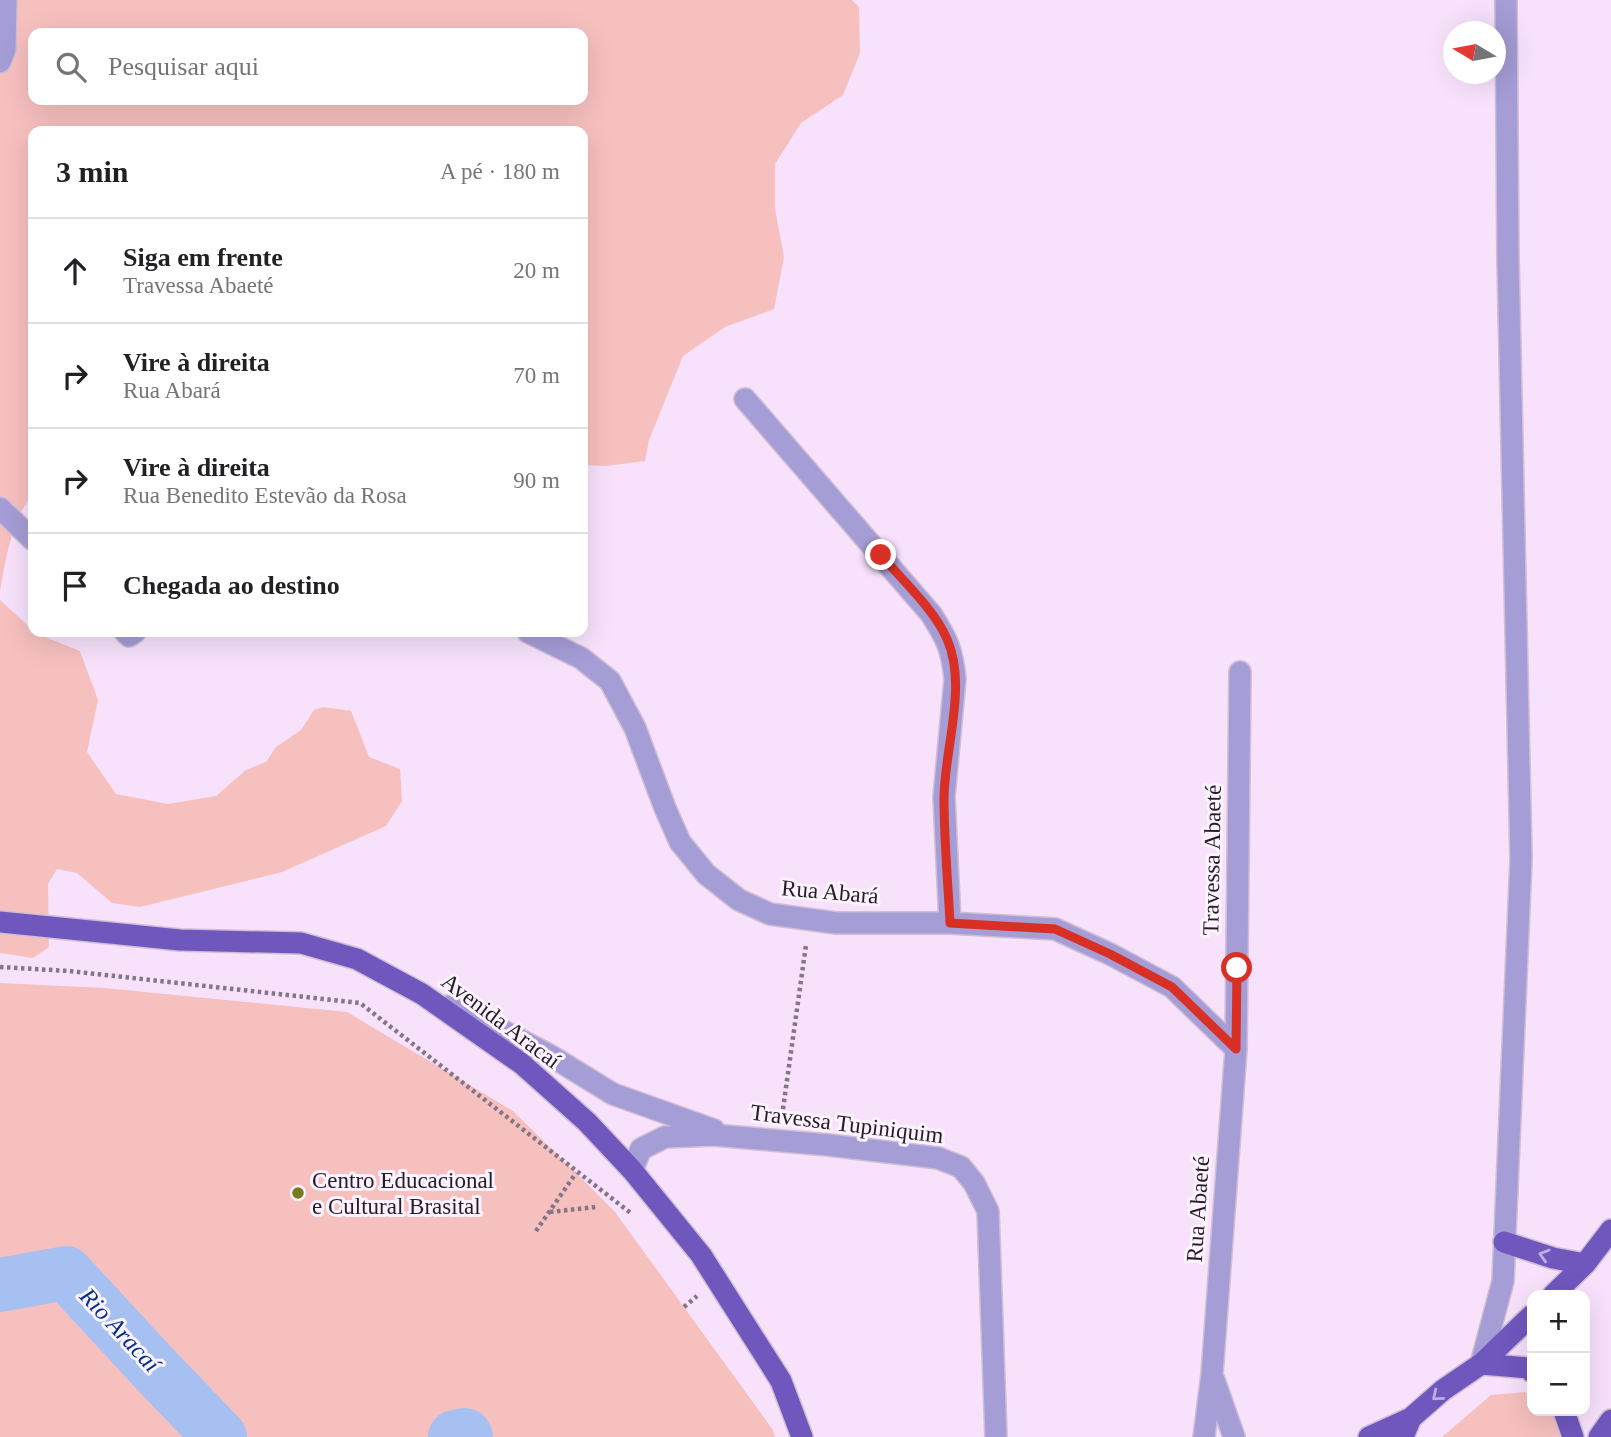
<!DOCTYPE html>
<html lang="pt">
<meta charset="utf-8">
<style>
:root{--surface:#fff;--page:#f6f6f6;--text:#202124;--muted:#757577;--line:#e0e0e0}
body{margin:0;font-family:Georgia,serif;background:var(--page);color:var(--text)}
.controls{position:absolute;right:21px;bottom:21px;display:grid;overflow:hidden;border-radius:14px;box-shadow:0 7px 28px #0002}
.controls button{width:63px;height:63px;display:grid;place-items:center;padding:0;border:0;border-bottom:2px solid var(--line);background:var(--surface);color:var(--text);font:35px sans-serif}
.compass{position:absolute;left:1443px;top:21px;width:63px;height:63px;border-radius:50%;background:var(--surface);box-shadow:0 7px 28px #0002;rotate:280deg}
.stop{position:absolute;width:21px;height:21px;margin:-16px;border:5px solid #d93025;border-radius:50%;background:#fff}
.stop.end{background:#d93025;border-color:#fff;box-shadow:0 2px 7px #0008}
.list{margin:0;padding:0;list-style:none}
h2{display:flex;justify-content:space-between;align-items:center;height:91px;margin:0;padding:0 28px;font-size:30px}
h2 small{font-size:23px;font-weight:400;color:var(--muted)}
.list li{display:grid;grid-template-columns:46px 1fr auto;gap:21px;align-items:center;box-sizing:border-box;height:105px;padding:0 28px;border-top:2px solid var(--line)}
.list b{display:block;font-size:26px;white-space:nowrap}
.list p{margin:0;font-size:23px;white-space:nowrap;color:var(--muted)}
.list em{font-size:23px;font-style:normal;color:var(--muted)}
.icon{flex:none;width:38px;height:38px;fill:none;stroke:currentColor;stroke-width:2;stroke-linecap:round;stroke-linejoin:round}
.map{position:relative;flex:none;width:1611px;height:1437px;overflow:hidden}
.search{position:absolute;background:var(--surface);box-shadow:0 7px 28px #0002;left:28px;top:28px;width:560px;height:77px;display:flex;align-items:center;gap:18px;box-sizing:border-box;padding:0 24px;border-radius:14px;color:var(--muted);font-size:26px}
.panel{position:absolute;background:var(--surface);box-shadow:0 7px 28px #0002;left:28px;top:126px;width:560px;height:511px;border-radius:14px}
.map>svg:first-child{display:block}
.green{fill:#f6c0bf;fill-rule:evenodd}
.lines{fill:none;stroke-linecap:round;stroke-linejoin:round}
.river{stroke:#a6c1f1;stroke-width:54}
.minor-casing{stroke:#d1bed5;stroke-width:24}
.major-casing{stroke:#d1bed5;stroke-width:24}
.path{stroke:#847687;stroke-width:4.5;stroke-dasharray:3.5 3.5;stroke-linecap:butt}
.minor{stroke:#a59dd6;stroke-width:21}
.major{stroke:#7057be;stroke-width:21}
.oneway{stroke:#bdade1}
.route{stroke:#d93025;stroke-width:9}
.poi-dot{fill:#77781f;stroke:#fcf3fe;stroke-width:2.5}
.labels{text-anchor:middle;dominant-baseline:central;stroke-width:6;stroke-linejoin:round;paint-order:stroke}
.street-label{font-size:23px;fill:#241d26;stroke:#fcf3fe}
.poi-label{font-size:23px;fill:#241d26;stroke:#fcf3fe;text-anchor:start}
.water-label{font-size:24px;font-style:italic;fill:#013087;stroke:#fcf3fe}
</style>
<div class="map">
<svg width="1611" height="1437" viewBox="0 0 1611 1437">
<rect width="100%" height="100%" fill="#f7e1fb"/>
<!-- green -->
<path class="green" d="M 0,0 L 852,0 L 859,7 L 860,53 L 843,95 L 801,123 L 775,164 L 775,209 L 784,257 L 774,309 L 725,327 L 683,356 L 649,440 L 645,461 L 606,466 L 583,465 L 583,131 L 33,131 L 33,495 C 11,519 6,560 0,591 ZM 33,33 L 583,33 L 583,100 L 33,100 Z
M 0,600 L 33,630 L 33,632 L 80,651 L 98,700 L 87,752 L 116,794 L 168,804 L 216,796 L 246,770 L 266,762 L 276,747 L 301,730 L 314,710 L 323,707 L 351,711 L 369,757 L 400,769 L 402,801 L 386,826 L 282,872 L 140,907 L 112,903 L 77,873 L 57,869 L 48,884 L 49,947 L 33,958 L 0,953 Z
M 0,983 L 105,988 L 347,1012 L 513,1111 L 576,1173 L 615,1212 L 773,1430 L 775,1437 L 0,1437 Z
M 1525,1392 L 1532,1397 L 1532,1411 L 1551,1411 L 1562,1424 L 1563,1437 L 1442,1437 L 1491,1395 Z"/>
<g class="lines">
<!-- river -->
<path class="river" d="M 0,1285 L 66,1273 L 152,1366 L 220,1437
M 455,1437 L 465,1435 L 466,1437"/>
<!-- minor casing -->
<g class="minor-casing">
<path id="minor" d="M 0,62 L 5,49 L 6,0
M 745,399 L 931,614 C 947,639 952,649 955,679 L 944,797 L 950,923
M 0,508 L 33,540
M 125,632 L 129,636 L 135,632
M 528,632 L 581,658 L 610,681 L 635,728 L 665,808 L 680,842 L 706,874 L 739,900 L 770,914 L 836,923 L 950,923 L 1055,929 L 1110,954 L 1172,987 L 1236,1049
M 449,1006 L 507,1033 L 551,1056 L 613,1094 L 714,1130
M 632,1170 L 641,1149 L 665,1137 L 714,1135 L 828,1145 L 938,1158 L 961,1167 L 974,1183 L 988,1211 L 996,1437
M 1481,1364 L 1503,1281 L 1521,859 L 1508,260 L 1506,0
M 1214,1380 L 1234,1437
M 1204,1437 L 1212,1374 L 1236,1049 L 1240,672"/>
</g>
<!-- major casing -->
<g class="major-casing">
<path id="major" d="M 0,922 L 180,940 L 301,943 L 357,959 L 422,994 L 522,1064 L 587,1122 L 632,1170 L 701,1255 L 781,1381 L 802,1437
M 1504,1242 L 1553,1258 L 1585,1264
M 1553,1295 L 1585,1264 L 1611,1230
M 1481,1364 L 1528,1368 L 1532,1372
M 1564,1411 L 1573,1437
M 1369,1437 L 1411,1418
M 1403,1437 L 1411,1418 L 1443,1390 L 1481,1364 L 1532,1315
M 1599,1437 L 1611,1420"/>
</g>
<!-- path -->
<path class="path" d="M 0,967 L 69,971 L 360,1003 L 632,1214
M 782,1116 L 806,945
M 550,1212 L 596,1207
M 536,1231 L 576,1173
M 684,1307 L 697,1296"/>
<!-- minor -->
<use href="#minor" class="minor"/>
<!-- major -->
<use href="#major" class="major"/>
</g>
<!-- one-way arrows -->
<defs><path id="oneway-chevron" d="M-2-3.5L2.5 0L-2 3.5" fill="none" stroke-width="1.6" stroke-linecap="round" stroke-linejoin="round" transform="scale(1.75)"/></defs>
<g class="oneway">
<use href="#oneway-chevron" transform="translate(1544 1255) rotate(-163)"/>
<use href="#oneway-chevron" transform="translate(1437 1396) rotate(140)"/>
</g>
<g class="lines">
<!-- route -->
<path class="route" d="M 881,555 C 902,580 934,609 947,639 C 968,687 944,749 944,799 C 944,840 948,882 950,923 L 1055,929 L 1110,954 L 1172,987 L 1236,1049 L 1237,968"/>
</g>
<!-- markers -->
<circle class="poi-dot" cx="298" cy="1193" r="7"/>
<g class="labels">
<!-- street labels -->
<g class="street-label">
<text transform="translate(1212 860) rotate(-89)">Travessa Abaeté</text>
<text transform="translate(830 892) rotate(5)">Rua Abará</text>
<text transform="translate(501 1021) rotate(37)">Avenida Aracaí</text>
<text transform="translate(847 1124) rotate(7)">Travessa Tupiniquim</text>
<text transform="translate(1198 1209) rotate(-86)">Rua Abaeté</text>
</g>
<!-- poi labels -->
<g class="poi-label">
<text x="312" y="1180">Centro Educacional<tspan x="312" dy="26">e Cultural Brasital</tspan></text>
</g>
<!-- water labels -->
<g class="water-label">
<text transform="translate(120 1330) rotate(47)">Rio Aracaí</text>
</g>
</g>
</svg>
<div class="controls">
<button>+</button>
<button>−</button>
</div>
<svg class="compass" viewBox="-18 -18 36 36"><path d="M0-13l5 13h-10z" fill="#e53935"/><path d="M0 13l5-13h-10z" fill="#757577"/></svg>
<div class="stop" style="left:1237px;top:968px"></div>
<div class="stop end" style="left:881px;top:555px"></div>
<div class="search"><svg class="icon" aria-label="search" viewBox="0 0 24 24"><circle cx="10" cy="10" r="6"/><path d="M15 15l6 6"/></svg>Pesquisar aqui</div>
<section class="panel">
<h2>3 min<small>A pé · 180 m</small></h2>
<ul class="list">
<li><svg class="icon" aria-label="ahead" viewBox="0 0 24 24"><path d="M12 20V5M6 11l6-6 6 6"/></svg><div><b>Siga em frente</b><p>Travessa Abaeté</p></div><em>20 m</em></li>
<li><svg class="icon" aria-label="right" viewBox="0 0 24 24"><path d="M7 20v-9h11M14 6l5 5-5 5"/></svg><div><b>Vire à direita</b><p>Rua Abará</p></div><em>70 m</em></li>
<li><svg class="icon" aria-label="right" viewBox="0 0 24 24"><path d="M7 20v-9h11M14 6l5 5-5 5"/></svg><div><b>Vire à direita</b><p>Rua Benedito Estevão da Rosa</p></div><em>90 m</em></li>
<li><svg class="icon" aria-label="arrive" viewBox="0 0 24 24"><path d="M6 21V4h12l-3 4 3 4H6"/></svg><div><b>Chegada ao destino</b></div></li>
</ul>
</section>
</div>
